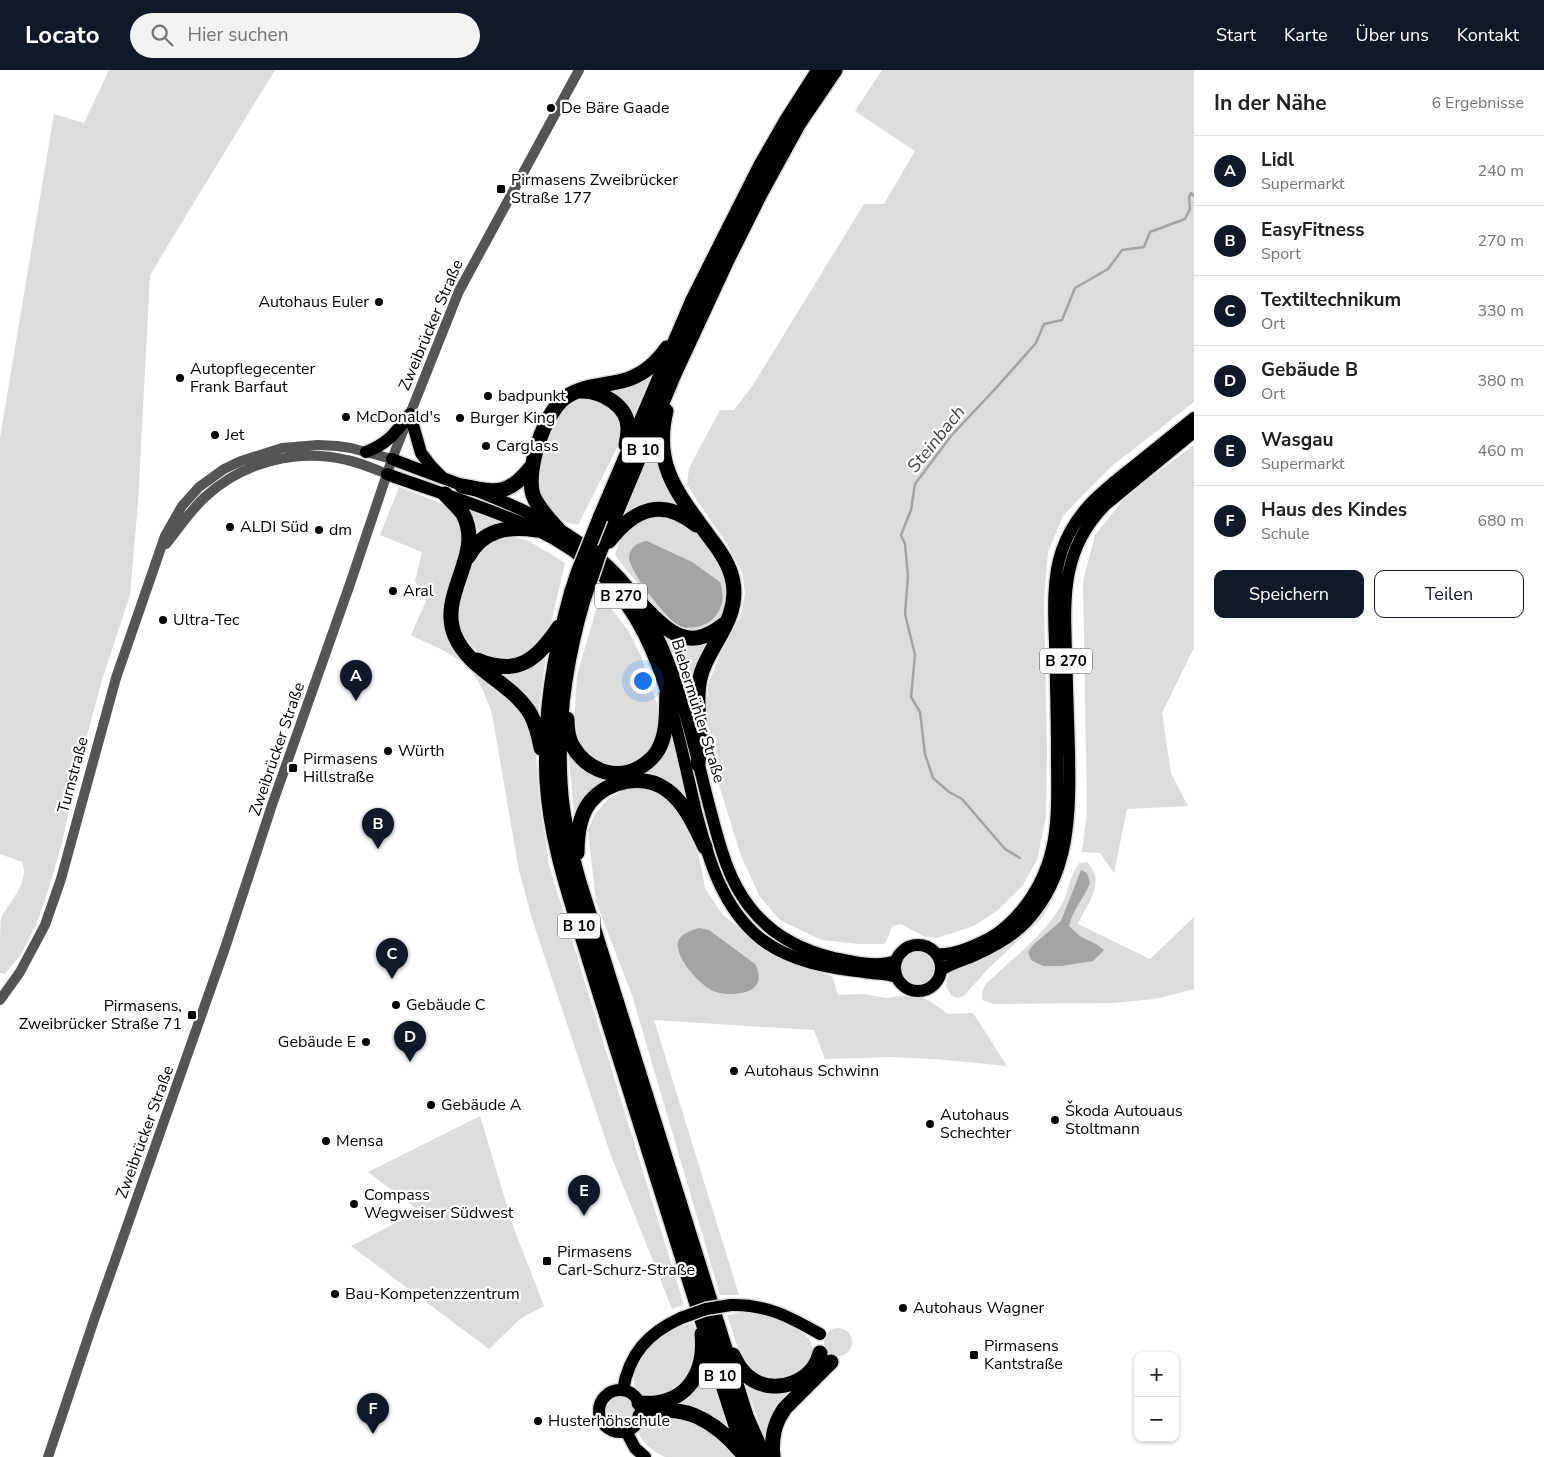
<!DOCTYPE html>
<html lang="de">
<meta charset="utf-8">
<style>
:root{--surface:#fff;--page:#f2f2f2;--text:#202124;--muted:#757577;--line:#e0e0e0;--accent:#111827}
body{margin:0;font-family:"Nunito Sans",sans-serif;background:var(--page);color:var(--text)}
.controls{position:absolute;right:15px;bottom:15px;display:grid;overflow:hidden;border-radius:10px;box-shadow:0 1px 4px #0004}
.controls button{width:45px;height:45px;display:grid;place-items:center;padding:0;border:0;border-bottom:1px solid var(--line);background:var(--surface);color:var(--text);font:25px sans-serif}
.you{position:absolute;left:642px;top:610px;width:18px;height:18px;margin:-12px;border:4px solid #fff;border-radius:50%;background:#1a73e8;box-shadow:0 0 0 8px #1a73e833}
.badge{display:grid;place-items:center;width:32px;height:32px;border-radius:50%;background:var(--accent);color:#fff;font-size:16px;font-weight:700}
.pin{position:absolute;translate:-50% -41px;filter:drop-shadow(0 1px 2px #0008)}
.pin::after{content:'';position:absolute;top:26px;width:18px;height:15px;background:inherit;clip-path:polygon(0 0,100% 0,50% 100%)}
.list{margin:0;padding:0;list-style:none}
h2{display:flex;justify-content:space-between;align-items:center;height:65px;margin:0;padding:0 20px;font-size:21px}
h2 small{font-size:16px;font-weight:400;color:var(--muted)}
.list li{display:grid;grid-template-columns:32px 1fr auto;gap:15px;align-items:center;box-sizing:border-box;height:70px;padding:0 20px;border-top:1px solid var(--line)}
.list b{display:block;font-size:19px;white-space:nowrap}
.list p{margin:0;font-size:16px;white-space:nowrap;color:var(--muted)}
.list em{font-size:16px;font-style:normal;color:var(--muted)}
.actions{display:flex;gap:10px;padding:15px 20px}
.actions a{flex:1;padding:11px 0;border:1px solid var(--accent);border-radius:10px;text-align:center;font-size:18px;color:var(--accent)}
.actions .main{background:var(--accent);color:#fff}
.icon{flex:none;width:28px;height:28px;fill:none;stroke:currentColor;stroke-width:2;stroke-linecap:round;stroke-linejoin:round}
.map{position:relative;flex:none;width:1194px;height:1387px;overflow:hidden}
header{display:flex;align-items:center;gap:30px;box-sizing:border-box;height:70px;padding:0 25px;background:var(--accent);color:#fff}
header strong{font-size:24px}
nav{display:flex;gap:28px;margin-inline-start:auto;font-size:18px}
.search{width:350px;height:45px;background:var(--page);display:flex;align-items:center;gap:12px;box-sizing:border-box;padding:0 18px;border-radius:28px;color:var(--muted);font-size:19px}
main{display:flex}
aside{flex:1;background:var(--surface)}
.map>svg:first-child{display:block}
.green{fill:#dcdcdc}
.water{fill:#a3a3a3}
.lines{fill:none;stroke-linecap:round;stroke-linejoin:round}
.stream{stroke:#a3a3a3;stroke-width:2.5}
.major-casing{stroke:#dbdbdb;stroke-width:15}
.highway-casing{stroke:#dbdbdb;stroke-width:18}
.minor{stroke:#555;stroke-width:10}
.major{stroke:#000;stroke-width:12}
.highway{stroke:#000;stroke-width:15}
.major-bridge-casing{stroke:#dbdbdb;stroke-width:15;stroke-linecap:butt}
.highway-bridge-casing{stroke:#dbdbdb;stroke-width:18;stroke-linecap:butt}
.major-bridge{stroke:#000;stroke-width:12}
.highway-bridge{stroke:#000;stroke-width:15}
.poi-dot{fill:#000;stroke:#fff;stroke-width:2}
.labels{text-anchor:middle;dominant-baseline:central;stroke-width:4.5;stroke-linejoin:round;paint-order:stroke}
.shield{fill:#fff;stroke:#4c4c4c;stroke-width:1}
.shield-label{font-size:15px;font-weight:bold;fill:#000}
.poi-label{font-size:16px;fill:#000;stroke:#fff;text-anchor:start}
.street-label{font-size:16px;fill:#000;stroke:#fff}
.water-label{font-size:18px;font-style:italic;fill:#444;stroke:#fff}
</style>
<header>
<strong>Locato</strong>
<div class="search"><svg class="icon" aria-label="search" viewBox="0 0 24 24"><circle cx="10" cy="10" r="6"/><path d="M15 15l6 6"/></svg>Hier suchen</div>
<nav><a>Start</a><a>Karte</a><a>Über uns</a><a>Kontakt</a></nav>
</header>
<main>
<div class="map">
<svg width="1194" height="1387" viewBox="0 0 1194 1387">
<rect width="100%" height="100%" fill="#fff"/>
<!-- green -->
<path class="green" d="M 109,0 L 275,0 L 179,157 L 150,205 L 138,433 L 130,525 L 101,613 L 74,716 L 62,773 L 49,818 L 36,855 L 22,883 L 5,904 L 0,903 C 0,891 0,856 1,848 C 10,831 30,812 22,792 L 0,784 L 0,368 L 54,44 L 84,53 Z
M 882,0 L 1194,0 L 1194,332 L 1112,396 L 1082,426 L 1063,446 L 1048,482 L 1044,529 L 1047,681 L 1046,746 L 1037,790 L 1023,815 L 998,840 L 974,856 L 937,868 L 925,867 L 901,854 L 892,856 L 887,870 L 884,874 L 859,874 L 822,870 L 781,851 L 760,827 L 741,786 L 716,705 L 706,643 L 708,615 L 720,584 L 741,545 L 745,523 L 742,502 L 727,474 L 701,437 L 687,414 L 689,398 L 720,340 L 734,340 L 753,315 L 864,134 L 884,134 L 915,81 L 855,41 Z
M 652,303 L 631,352 L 606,322 Z
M 584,327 C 595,327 597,328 606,335 C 622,347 623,355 619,374 L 578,455 L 566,452 L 557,446 L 544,433 L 536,415 L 543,377 L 556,349 L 563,339 L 571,333 Z
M 656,370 L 685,442 L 654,433 L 640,436 L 623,448 Z
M 1194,375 L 1194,578 L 1162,643 L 1171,703 L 1188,736 L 1127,739 L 1114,803 L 1100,783 L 1082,782 L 1087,742 L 1083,511 L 1095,465 L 1128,424 Z
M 399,417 L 436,431 L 453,440 L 465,462 L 454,505 L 444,529 L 443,549 L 447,565 L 455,581 L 462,590 L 483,610 L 501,621 L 515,632 L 529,652 L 535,672 L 539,728 L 549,795 L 684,1235 L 672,1239 L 610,1083 L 533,852 L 519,801 L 492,644 C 488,633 484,621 478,611 C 465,587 435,577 411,565 L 426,531 L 415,511 L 422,482 L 380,465 Z
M 462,436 L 510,454 L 473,471 Z
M 667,444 C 682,453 697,459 707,474 C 712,481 718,491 722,500 C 731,520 729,551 705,558 C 693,562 684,562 672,555 C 658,548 648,526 638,514 C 631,504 621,495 615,484 L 621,468 L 636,451 Z
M 510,466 L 529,471 L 565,493 L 551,553 L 545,568 L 539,577 L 512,591 L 483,586 L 464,569 L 458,548 L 460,528 L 467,506 L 479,483 L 493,469 Z
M 603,527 L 629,562 L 640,584 L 656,631 L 661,651 L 653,679 L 639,692 L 615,698 L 602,694 L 587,685 L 580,677 L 574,657 L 577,605 L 598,533 Z
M 663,563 L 717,566 L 692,652 L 676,593 Z
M 546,585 L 538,647 L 491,602 Z
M 672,663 L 691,737 L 682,726 L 610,712 L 575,754 L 568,679 L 617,707 Z
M 645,718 L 660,725 L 673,736 L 681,748 L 699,786 L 705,818 L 722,844 L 763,878 L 790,893 L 832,906 L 838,925 L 864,924 L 886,928 L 901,926 L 920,927 L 930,931 L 948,944 L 973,943 L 1007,996 L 934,989 L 892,987 L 825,989 L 814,960 L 654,950 L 739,1225 L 720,1225 L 632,925 L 596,832 L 588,760 L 595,744 L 607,730 L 624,720 Z
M 1087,792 C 1107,813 1087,833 1078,854 L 1150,889 L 1194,847 L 1194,919 L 1155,929 L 1114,933 L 994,934 L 982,930 L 982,923 L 985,915 C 1011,890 1042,867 1061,836 C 1069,822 1069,807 1079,793 Z
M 1056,824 L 1042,848 L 987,900 L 964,926 L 957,928 L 951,925 L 946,916 L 949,903 C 964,894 980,890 995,882 C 1020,870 1040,846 1056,824 Z
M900 897a18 18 0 1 1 36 0a18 18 0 1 1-36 0Z
M 480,1046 L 513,1156 L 544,1236 L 520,1249 L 489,1279 L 351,1176 L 419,1141 L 368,1102 Z
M 749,1241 C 765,1243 798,1256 809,1269 C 812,1274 813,1278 814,1284 L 804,1301 L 785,1310 L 761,1307 L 750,1300 L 742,1291 L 727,1245 Z
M 693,1253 L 697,1265 L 698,1281 L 691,1305 L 671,1323 L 649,1330 C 637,1324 633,1321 634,1307 C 635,1301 636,1293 639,1288 C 649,1271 674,1256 693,1253 Z
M824 1272a14 14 0 1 1 28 0a14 14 0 1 1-28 0Z
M 708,1293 L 729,1359 L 665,1336 L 701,1307 Z
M 744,1310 L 805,1312 L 769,1353 L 765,1369 Z
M606 1341a14 14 0 1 1 28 0a14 14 0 1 1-28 0Z
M 672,1344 L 705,1355 L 737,1387 L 665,1387 C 654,1382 641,1373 638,1361 L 645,1351 Z"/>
<!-- water -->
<path class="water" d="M 647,471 L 692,492 L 720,512 C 724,524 724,535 716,545 C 709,556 690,561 678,555 C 667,549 628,500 629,487 C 630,476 638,473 647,471 Z
M 1081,800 L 1087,803 L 1090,813 C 1084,828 1072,841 1069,856 L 1081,867 L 1096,874 L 1104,880 L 1093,891 L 1061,896 L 1043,896 L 1031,890 L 1028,882 L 1033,875 L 1061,851 Z
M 699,858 L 709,860 L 755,894 C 770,922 737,928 716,922 C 702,918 671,885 679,869 C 683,863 693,860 699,858 Z"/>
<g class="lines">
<!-- stream -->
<path class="stream" d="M 1020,788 L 1005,779 L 962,729 L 949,722 L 933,708 L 925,684 L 920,642 L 911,627 L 915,585 L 905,544 L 908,506 L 905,474 L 901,465 L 911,440 L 915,414 L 951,366 L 996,318 L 1036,273 L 1044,254 L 1062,250 L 1075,218 L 1108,199 L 1122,180 L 1144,177 L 1150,162 L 1185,149 L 1190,139 L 1189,127 L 1191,123 L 1194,126"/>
<!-- major casing -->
<g class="major-casing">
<path id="major" d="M 410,344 L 421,383 L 431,396 L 442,407
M 366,382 C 389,373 395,363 410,344
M 392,389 C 473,421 570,446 627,516 C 674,575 691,666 710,739 C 719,772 727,808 749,836 C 770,864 800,880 834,888 C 853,892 877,898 896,891
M 387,404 C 436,422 487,437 535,459 C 655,515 669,627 696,742 C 708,788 722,838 761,869 C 791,892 829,898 865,902 C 876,904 887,903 897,907
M895 898a23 23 0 1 1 46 0a23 23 0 1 1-46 0Z
M 936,884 C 954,886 974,876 990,868 C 1004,860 1016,848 1026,835 C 1062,787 1057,740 1057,683 C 1057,647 1056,610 1055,573 C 1054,544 1052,508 1062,480 C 1076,440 1106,418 1138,393 C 1157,378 1175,363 1194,348
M 941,900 C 951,893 964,890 975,885 C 993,877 1012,867 1026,852 C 1071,804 1070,743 1069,681 C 1068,648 1067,616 1066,583 C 1064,525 1062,479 1105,435 L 1194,362
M 731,1235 C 766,1234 790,1247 820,1264
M 623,1320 C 629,1284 648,1263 681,1248
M599 1341a21 21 0 1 1 42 0a21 21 0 1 1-42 0Z
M 626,1361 L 635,1378 L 645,1387"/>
</g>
<!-- highway casing -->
<g class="highway-casing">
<path id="highway" d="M 582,321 C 602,321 628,336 628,358 C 628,364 627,370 626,375
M 666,341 C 652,397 680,426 710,468 C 720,481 730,495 733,512 C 739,545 716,568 704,596 C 694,618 699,644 700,668 C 700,676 699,685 698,694
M 462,416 C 497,423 509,426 532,396
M 445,424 C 451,431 458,437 463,444 C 485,485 437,524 455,566 C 470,601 513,613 531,645 C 536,655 539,667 541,678
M 600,448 L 693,230 L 760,97 L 787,50 L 819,0
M 558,459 C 549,449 538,438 533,425 C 525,400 545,341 566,327 C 585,314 608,316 629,309 C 645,303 658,291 667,278
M 609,471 C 634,439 662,427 696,455
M 599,483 L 674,304 L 726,192 L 760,124 L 799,53 L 835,0
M 468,487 C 483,459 508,456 537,460
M 572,521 C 554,585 544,644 547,711 C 550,761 564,808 579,856 C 589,888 599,920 609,953 C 651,1089 694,1226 738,1362 L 749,1387
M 636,529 C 653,545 676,577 704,566 C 712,563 720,558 727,552
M 583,530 C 564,595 555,658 561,726 C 564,755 571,784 579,812 L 746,1346 L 764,1387
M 477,590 C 517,607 537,590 559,557
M 567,649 C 567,658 568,667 572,675 C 587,702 620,713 645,694 C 650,690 655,686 658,680 C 668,662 666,643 667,623
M 577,783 C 577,765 579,746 590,732 C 608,710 644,703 667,720 C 686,734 695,757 705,777
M 733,1285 C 738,1295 743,1304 753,1310 C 778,1325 813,1311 820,1283
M 639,1333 C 684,1337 706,1306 702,1264
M 640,1346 C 683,1329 717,1353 743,1384
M 773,1387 C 771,1368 774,1353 785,1338 L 831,1292"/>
</g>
<!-- minor -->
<path class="minor" d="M 166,474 C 179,458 190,441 205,427 C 243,392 297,378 347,390 C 361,393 374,399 387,404
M 0,930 L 20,902 L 45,855 L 61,809 L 116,608 L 165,466 L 182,436 L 199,417 L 224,399 L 241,391 L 282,378 L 318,375 L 337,376 L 351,378 L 392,389
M 48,1387 L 94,1250 L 225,878 L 272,735 L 350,514 L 392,389 L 459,221 L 579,0"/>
<!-- major -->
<use href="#major" class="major"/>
<!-- highway -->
<use href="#highway" class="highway"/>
<!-- major-bridge casing -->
<g class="major-bridge-casing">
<path id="major-bridge" d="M 681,1248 L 706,1239 L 731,1235"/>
</g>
<!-- highway-bridge casing -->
<g class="highway-bridge-casing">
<path id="highway-bridge" d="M 572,521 L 578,503 L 600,448
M 583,530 L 599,483"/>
</g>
<!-- major-bridge -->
<use href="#major-bridge" class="major-bridge"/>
<!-- highway-bridge -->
<use href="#highway-bridge" class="highway-bridge"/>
</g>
<!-- markers -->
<g class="poi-dot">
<circle cx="551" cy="38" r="5"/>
<rect x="496" y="114" width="10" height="10" rx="2.5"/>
<circle cx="379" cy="232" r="5"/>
<circle cx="180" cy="308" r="5"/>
<circle cx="488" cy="326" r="5"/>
<circle cx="346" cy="347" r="5"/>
<circle cx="460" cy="348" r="5"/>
<circle cx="215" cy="365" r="5"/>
<circle cx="486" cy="376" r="5"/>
<circle cx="230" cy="457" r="5"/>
<circle cx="319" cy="460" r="5"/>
<circle cx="393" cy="521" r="5"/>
<circle cx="163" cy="550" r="5"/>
<circle cx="388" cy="681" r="5"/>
<rect x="288" y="693" width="10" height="10" rx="2.5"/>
<circle cx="396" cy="935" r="5"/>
<rect x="187" y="940" width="10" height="10" rx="2.5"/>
<circle cx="366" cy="972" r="5"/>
<circle cx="734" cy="1001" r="5"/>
<circle cx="431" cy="1035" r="5"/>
<circle cx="1055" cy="1050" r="5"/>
<circle cx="930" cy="1054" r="5"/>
<circle cx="326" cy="1071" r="5"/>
<circle cx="354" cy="1134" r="5"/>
<rect x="542" y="1186" width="10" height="10" rx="2.5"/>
<circle cx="335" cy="1224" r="5"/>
<circle cx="903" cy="1238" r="5"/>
<rect x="969" y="1280" width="10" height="10" rx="2.5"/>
<circle cx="538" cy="1351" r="5"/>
</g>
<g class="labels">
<!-- shield labels -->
<g class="shield">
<rect x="622" y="367.5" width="42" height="25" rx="4"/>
<rect x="595" y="513.5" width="52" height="25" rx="4"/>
<rect x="1040" y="578.5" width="52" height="25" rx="4"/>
<rect x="558" y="843.5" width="42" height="25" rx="4"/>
<rect x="699" y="1293.5" width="42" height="25" rx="4"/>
</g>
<g class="shield-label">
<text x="643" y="380">B 10</text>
<text x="621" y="526">B 270</text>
<text x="1066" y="591">B 270</text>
<text x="579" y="856">B 10</text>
<text x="720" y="1306">B 10</text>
</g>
<!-- poi labels -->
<g class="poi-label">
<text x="561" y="38">De Bäre Gaade</text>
<text x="511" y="110">Pirmasens Zweibrücker<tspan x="511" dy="18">Straße 177</tspan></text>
<text x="369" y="232" text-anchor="end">Autohaus Euler</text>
<text x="190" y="299">Autopflegecenter<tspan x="190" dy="18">Frank Barfaut</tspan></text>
<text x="498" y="326">badpunkt</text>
<text x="356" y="347">McDonald's</text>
<text x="470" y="348">Burger King</text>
<text x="225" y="365">Jet</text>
<text x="496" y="376">Carglass</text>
<text x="240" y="457">ALDI Süd</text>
<text x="329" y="460">dm</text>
<text x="403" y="521">Aral</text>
<text x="173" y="550">Ultra-Tec</text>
<text x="398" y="681">Würth</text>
<text x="303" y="689">Pirmasens<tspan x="303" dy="18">Hillstraße</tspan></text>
<text x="406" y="935">Gebäude C</text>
<text x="182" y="936" text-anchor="end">Pirmasens,<tspan x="182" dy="18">Zweibrücker Straße 71</tspan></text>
<text x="356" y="972" text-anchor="end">Gebäude E</text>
<text x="744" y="1001">Autohaus Schwinn</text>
<text x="441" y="1035">Gebäude A</text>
<text x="1065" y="1041">Škoda Autouaus<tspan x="1065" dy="18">Stoltmann</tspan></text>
<text x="940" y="1045">Autohaus<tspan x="940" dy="18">Schechter</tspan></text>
<text x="336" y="1071">Mensa</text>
<text x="364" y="1125">Compass<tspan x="364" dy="18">Wegweiser Südwest</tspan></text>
<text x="557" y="1182">Pirmasens<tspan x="557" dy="18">Carl-Schurz-Straße</tspan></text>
<text x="345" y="1224">Bau-Kompetenzzentrum</text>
<text x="913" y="1238">Autohaus Wagner</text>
<text x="984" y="1276">Pirmasens<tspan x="984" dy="18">Kantstraße</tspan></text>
<text x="548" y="1351">Husterhöhschule</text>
</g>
<!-- street labels -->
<g class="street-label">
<text transform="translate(431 255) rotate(-67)">Zweibrücker Straße</text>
<text transform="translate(698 641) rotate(73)">Biebermühler Straße</text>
<text transform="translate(277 679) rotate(-71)">Zweibrücker Straße</text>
<text transform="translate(73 705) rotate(-75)">Turnstraße</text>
<text transform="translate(145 1062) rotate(-70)">Zweibrücker Straße</text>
</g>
<!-- water labels -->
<g class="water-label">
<text transform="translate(936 369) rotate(-51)">Steinbach</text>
</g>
</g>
</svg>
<div class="controls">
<button>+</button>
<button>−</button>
</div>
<div class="you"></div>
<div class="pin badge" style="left:356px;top:631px">A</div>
<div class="pin badge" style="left:378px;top:779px">B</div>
<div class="pin badge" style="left:392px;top:909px">C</div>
<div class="pin badge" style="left:410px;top:992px">D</div>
<div class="pin badge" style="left:584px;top:1146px">E</div>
<div class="pin badge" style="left:373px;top:1364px">F</div>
</div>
<aside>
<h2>In der Nähe<small>6 Ergebnisse</small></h2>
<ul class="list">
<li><span class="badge">A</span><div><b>Lidl</b><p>Supermarkt</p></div><em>240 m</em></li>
<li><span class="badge">B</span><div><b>EasyFitness</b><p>Sport</p></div><em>270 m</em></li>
<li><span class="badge">C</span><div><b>Textiltechnikum</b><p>Ort</p></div><em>330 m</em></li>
<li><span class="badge">D</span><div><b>Gebäude B</b><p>Ort</p></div><em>380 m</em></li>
<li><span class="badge">E</span><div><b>Wasgau</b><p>Supermarkt</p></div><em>460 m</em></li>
<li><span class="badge">F</span><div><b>Haus des Kindes</b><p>Schule</p></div><em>680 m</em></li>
</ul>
<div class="actions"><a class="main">Speichern</a><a>Teilen</a></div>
</aside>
</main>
